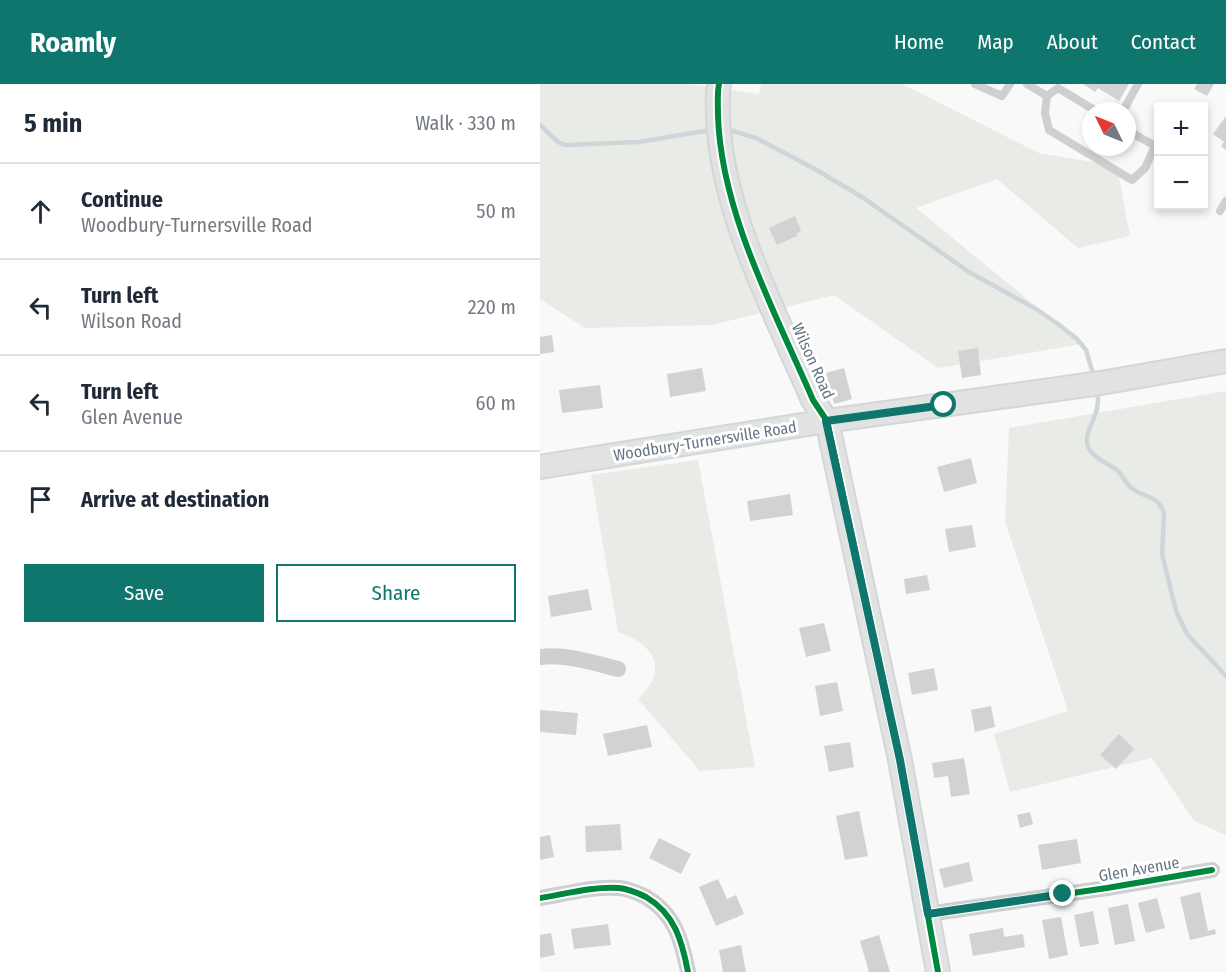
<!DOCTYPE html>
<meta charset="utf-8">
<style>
:root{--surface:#fff;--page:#f6f6f7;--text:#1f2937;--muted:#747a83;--line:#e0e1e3;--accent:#0f766e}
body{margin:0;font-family:"Fira Sans Condensed",sans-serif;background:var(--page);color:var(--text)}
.controls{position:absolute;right:18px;top:18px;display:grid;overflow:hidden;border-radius:0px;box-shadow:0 3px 9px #0003}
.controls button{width:54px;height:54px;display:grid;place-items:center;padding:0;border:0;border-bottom:2px solid var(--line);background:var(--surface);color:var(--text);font:30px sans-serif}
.compass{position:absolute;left:542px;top:18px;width:54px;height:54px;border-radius:50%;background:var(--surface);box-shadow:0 3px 9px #0003;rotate:313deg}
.stop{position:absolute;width:18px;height:18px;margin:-14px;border:4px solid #0f766e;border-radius:50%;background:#fff}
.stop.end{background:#0f766e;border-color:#fff;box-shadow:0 2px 6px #0008}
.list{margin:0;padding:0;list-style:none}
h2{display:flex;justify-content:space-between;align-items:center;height:78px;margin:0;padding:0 24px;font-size:26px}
h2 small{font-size:20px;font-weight:400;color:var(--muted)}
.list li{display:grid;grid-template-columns:39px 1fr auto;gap:18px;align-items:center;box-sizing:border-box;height:96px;padding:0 24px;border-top:2px solid var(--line)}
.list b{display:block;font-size:22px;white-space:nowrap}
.list p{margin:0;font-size:20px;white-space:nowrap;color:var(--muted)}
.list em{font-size:20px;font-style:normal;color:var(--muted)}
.actions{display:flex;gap:12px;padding:18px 24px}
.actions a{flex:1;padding:14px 0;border:2px solid var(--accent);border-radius:0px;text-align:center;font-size:21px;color:var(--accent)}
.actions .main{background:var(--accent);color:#fff}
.icon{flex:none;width:33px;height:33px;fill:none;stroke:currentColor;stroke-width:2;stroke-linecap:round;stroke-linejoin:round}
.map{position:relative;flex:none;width:686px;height:888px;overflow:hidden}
header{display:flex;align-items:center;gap:36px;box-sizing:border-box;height:84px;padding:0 30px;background:var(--accent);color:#fff}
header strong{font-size:28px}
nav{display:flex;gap:33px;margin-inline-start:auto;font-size:21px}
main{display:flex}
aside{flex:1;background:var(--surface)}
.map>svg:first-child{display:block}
.green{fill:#e8ebe6}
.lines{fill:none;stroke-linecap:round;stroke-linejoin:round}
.stream{stroke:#ced6d9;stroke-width:4.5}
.building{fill:#d0d2d3}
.secondary-casing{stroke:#d5d6d7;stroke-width:26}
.lane{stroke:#cecfd0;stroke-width:8}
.street{stroke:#cecfd0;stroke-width:16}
.secondary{stroke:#e1e2e2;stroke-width:22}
.cycleway-casing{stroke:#fff;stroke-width:10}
.cycleway{stroke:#00873e;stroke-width:6}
.route{stroke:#0f766e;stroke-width:8}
.labels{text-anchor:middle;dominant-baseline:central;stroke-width:6;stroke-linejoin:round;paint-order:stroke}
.street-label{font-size:16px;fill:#657683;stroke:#fff}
</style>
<header>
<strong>Roamly</strong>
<nav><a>Home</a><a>Map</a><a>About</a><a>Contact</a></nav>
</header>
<main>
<aside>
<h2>5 min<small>Walk · 330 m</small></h2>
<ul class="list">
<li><svg class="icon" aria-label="ahead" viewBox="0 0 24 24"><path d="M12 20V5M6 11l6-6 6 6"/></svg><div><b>Continue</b><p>Woodbury-Turnersville Road</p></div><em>50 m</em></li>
<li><svg class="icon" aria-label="left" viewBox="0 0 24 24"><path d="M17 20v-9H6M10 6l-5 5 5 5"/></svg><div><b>Turn left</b><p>Wilson Road</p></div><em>220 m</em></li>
<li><svg class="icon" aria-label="left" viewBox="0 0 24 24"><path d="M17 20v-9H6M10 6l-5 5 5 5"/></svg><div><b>Turn left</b><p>Glen Avenue</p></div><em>60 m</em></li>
<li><svg class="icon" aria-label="arrive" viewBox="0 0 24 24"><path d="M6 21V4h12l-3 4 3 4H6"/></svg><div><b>Arrive at destination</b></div></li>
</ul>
<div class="actions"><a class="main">Save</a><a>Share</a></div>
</aside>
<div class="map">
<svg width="686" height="888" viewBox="0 0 686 888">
<rect width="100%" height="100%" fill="#f9f9f9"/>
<!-- green -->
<path class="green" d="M 0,0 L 148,0 L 219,10 L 221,0 L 362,0 L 499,69 L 577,82 L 590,152 L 538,164 L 457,95 L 376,124 L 542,260 L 398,284 L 294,211 L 172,241 L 45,244 L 0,215 Z
M 686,307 L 686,751 L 654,737 L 612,674 L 470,708 L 454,650 L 528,627 L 465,438 L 469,344 Z
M 158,376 L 215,683 L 160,687 L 98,615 C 130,585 114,560 78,548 L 51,391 Z"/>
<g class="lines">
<!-- stream -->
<path class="stream" d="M 0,41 L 18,58 L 25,61 L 98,58 L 171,46
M 186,45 L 216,54 L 273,84 L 322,113 L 429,188 L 496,225 L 518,240 L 537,255 L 546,266 L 554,293
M 557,307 C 563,332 540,348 549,365 C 555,376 569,379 578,387 C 584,393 586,401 593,405 C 605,414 620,412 624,430 L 622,470 L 636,527 L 647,550 L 686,592"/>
</g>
<!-- building -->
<path class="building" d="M 543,0 L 589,0 L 579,17 L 558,4 L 555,8 Z
M 657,0 L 674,0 L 667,12 L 654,5 Z
M 686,32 L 686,66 L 681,62 L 684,58 L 673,50 Z
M 255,132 L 261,147 L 256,150 L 257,152 L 237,161 L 229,144 Z
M 12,251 L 14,268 L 0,270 L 0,253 Z
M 438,264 L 441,291 L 422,294 L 418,267 Z
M 162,284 L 166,307 L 130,313 L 127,290 Z
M 304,284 L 312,315 L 294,320 L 286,289 Z
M 60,301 L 63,324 L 22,329 L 19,306 Z
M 431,374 L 437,399 L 404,408 L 397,383 Z
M 250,410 L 253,431 L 210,437 L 207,417 Z
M 432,441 L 436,463 L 409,468 L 405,445 Z
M 387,491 L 390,506 L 366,510 L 364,495 Z
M 48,505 L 52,526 L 11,533 L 8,512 Z
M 284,539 L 291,567 L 266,573 L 259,544 Z
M 394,584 L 398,606 L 372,611 L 368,589 Z
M 297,598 L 303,627 L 280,632 L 275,602 Z
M 451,622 L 455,643 L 435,648 L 431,626 Z
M 0,626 L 38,629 L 36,651 L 0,648 Z
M 107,641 L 112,663 L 68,672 L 63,650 Z
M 579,650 L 594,665 L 576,685 L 560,671 Z
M 310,658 L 314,683 L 289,688 L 284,662 Z
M 424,674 L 430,710 L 411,713 L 408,692 L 394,694 L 392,679 Z
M 319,727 L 328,772 L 305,776 L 296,732 Z
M 490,728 L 493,740 L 480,744 L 477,731 Z
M 80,740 L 82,766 L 46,768 L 45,742 Z
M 10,751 L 14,773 L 0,776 L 0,753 Z
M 119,754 L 151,770 L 141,790 L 109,774 Z
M 537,755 L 541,779 L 502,786 L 498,761 Z
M 429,778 L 433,797 L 404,804 L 399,785 Z
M 178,795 L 187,815 L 196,811 L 204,830 L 176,842 L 159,803 Z
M 660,808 L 668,847 L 675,845 L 676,850 L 650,856 L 640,813 Z
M 617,814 L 625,844 L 606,849 L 598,819 Z
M 588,820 L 595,857 L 575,861 L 568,824 Z
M 553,827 L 559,860 L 540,863 L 534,831 Z
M 521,833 L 528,871 L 509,875 L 502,836 Z
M 68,840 L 71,861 L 34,865 L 31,845 Z
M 463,844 L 464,853 L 483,850 L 485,863 L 433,872 L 429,850 Z
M 11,849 L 15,871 L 0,874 L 0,851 Z
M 339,851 L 350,888 L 329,888 L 320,857 Z
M 201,861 L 206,888 L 183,888 L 179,866 Z"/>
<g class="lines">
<!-- secondary casing -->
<g class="secondary-casing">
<path id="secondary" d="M 179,0 C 177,10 178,21 178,32 C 181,128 235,228 273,316 L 287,337 L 360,676 L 398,888
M 0,383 L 287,337 L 561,299 L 686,277"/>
</g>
<!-- lane -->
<path class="lane" d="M 435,0 L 462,12 L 470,0
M 487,0 L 507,12 L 505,29 L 509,46 L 592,96 L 605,84 L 615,62 L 587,46
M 507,12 L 518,4 L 556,27
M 583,27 L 598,0
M 680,127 L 686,117"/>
<!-- street -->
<path class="street" d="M 0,573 C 27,570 51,578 78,585
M 0,814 C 25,810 54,802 79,804 C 89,805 98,809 106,813 C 135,830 142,857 148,888
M 388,830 L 567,804 L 672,786"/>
<!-- secondary -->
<use href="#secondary" class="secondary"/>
<!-- cycleway casing -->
<g class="cycleway-casing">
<path id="cycleway" d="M 179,0 C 177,10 178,21 178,32 C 181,128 235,228 273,316 L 287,337 L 360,676 L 398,888
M 0,814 C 25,810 54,802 79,804 C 89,805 98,809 106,813 C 135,830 142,857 148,888
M 388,830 L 567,804 L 672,786"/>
</g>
<!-- cycleway -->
<use href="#cycleway" class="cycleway"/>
</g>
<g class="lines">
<!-- route -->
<path class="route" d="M 404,321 L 286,337 L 360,676 L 388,830 L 523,810"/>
</g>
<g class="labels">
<!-- street labels -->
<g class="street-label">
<text transform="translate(273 277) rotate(66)">Wilson Road</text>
<text transform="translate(165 357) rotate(-9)">Woodbury-Turnersville Road</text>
<text transform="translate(599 785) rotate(-10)">Glen Avenue</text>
</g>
</g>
</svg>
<div class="controls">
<button>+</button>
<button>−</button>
</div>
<svg class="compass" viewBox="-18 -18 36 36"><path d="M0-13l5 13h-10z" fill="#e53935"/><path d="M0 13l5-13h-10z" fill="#747a83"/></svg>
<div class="stop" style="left:404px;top:321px"></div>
<div class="stop end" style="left:523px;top:810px"></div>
</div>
</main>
